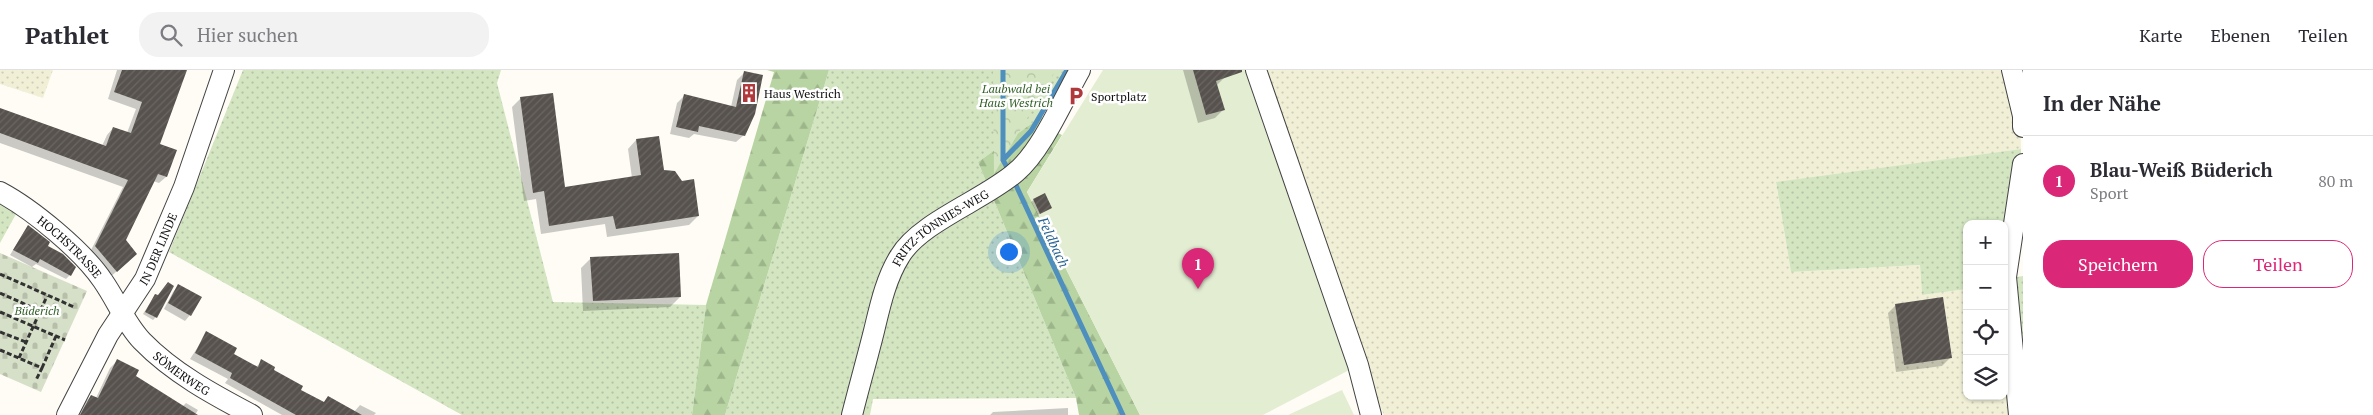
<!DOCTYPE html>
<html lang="de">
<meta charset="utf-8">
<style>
:root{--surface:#fff;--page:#f2f2f3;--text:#2b2b33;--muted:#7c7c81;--line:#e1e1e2;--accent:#db2777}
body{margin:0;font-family:"PT Serif",serif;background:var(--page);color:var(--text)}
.controls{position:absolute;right:15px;bottom:15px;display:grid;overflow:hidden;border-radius:10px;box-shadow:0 1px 4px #0004}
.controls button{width:45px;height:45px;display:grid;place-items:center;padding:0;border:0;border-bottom:1px solid var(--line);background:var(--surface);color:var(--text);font:25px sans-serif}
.you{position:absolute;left:1008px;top:181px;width:18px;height:18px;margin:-12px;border:4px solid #fff;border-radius:50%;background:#1a73e8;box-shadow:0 0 0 8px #1a73e833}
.badge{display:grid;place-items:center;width:32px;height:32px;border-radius:50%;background:var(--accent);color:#fff;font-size:16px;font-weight:700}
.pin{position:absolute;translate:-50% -41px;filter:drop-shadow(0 1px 2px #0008)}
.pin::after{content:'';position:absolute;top:26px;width:18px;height:15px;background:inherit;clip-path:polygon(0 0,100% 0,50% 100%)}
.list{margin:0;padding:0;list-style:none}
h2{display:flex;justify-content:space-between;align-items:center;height:65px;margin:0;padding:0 20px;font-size:21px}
h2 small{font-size:16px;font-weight:400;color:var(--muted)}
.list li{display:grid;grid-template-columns:32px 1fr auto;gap:15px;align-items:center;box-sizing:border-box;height:90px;padding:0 20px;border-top:1px solid var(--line)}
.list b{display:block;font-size:19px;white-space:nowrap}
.list p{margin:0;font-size:16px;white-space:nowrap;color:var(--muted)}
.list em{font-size:16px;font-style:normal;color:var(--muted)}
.actions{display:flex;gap:10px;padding:15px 20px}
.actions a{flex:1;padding:11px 0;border:1px solid var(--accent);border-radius:20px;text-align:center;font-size:18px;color:var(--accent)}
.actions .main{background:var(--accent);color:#fff}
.icon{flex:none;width:28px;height:28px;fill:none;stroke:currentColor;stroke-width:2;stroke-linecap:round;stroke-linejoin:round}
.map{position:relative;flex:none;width:2023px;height:345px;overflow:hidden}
header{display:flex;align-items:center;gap:30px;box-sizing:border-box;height:70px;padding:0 25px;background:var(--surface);border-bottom:1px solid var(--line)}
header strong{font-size:24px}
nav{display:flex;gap:28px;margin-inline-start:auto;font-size:18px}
.search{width:350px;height:45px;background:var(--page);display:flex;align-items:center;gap:12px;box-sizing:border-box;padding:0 18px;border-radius:20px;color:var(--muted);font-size:19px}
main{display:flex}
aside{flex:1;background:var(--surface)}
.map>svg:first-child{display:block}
.farmland{fill:url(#farmland-dots)}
.grass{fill:url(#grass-dots)}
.forest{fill:url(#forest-firs)}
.cemetery{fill:url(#cemetery-stones)}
.park{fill:url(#park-crowns)}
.pitch{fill:#e3edd2}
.shadow{fill:#0003}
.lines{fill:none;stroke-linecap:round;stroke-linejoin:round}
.stream{stroke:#4f8fbd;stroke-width:5}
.building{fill:url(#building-hatch)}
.minor-casing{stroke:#434343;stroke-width:22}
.path{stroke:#323232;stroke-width:3;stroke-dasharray:5 2.5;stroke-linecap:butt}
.minor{stroke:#fff;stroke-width:20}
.labels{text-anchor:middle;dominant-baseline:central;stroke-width:5;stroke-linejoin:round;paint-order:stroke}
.park-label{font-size:12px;font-style:italic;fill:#326128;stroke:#fff}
.poi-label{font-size:12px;fill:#101010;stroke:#fff;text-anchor:start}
.street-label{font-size:12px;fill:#101010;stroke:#fff}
.water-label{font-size:14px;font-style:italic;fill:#286293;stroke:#fff}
</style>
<header>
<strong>Pathlet</strong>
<div class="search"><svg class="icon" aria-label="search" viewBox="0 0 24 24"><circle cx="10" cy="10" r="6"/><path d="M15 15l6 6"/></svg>Hier suchen</div>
<nav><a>Karte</a><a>Ebenen</a><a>Teilen</a></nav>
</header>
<main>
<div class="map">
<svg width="2023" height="345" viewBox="0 0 2023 345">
<defs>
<pattern id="farmland-dots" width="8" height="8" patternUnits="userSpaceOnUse" patternTransform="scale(1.25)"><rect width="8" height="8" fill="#f1f0d7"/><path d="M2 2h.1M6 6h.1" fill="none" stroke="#cecdb8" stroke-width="1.8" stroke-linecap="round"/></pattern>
<pattern id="grass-dots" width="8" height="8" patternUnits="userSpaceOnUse" patternTransform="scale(1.25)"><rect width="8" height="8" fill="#d3e5c1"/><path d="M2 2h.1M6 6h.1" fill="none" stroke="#b4c3a5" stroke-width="1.8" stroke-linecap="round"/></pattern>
<pattern id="forest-firs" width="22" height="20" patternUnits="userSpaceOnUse" patternTransform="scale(1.25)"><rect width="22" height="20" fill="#b8d4a2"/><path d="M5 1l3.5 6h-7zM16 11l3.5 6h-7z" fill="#9db58a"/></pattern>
<pattern id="cemetery-stones" width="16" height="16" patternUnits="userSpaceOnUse" patternTransform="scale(1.25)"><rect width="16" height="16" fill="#d6dfc7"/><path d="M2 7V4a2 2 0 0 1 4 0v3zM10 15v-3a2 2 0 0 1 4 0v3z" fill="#b7beaa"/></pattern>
<pattern id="park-crowns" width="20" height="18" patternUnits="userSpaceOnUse" patternTransform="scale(1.25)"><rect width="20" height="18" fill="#d3e5c1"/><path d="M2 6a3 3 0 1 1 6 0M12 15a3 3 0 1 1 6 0" fill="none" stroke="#b4c3a5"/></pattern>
<pattern id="building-hatch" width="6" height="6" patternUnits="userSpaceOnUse" patternTransform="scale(1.25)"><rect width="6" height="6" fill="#57524e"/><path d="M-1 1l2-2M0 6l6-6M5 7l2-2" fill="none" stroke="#6a6663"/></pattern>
</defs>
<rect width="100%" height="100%" fill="#fefcf5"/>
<!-- farmland -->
<path class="farmland" d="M 0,0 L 53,0 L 43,28 L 0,14 Z
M 1260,0 L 2009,0 L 2020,48 L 2021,79 L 1776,113 L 1791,202 L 1920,195 L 1922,225 L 1967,219 L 1967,326 L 2004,326 L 2004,263 L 2015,345 L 1384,345 L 1362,294 Z"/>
<!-- grass -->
<path class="grass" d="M 243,0 L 501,0 L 497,13 L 553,232 L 706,235 L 692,345 L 462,345 L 169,182 Z
M 829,0 L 1066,0 L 1042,46 L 978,92 L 1076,328 L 873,329 L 870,345 L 725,345 Z
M 2021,79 L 2021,88 L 2004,154 L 1967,154 L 1967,219 L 1922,225 L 1920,195 L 1791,202 L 1776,112 Z
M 0,129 L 16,144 L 0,173 Z
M 2023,206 L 2023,345 L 2013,222 L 2017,207 Z"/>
<!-- forest -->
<path class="forest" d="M 767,0 L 829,0 L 725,345 L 692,345 L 706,235 L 774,2 Z
M 1042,46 L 1044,56 L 1062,65 L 1027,122 L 1140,345 L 1079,345 L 1076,328 L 978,92 Z"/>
<!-- cemetery -->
<path class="cemetery" d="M 0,183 L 87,221 L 41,322 L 0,304 Z"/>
<!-- park -->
<path class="park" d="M 993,0 L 1056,0 L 994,104 Z"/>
<!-- pitch -->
<path class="pitch" d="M 1103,0 L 1253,0 L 1355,297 L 1263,345 L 1140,345 L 1027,122 Z
M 1342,320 L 1354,345 L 1288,345 Z"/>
<!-- shadow -->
<path class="shadow" d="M 117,0 L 185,0 L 159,75 L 166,107 L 159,113 L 153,111 L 124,170 L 129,191 L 110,207 L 89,184 L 123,117 L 0,73 L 0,43 L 102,76 L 107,65 L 113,58 L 127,63 L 136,39 L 108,29 Z
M 1183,0 L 1223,0 L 1225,7 L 1216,16 L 1223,40 L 1215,48 L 1198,53 Z
M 744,3 L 744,65 L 736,72 L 694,64 L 689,68 L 670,64 L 677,33 L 684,26 L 731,37 L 737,10 Z
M 521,28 L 564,119 L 632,108 L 628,79 L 636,70 L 663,101 L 698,146 L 689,155 L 607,167 L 605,154 L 541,164 L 536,129 L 524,131 L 512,37 Z
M 1034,130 L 1050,138 L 1038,145 L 1031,132 Z
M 24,162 L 46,176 L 70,205 L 66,209 L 36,194 L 32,197 L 10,185 Z
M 591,188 L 680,227 L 670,237 L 583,241 L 581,198 Z
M 178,216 L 190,245 L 185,251 L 164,239 L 173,222 Z
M 155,225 L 156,247 L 153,250 L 143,244 Z
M 1896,235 L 1950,288 L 1942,296 L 1896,302 L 1888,243 Z
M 207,263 L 233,285 L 256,297 L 262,291 L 299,320 L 323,333 L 328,327 L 354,342 L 360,335 L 376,343 L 374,345 L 282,345 L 225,313 L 228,309 L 190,289 Z
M 117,291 L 134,307 L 182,337 L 186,333 L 198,340 L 195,345 L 78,345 L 84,333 L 91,326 L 96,328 L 110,298 Z
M 1068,338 L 1068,345 L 990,345 L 993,342 Z"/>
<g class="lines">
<!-- stream -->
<path class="stream" d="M 1003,0 L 1003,90 L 1009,101
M 1003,90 L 1031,61 L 1067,0
M 1014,111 L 1123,345"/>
</g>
<!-- building -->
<path class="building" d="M 122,0 L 187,0 L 160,74 L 177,80 L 167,107 L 158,104 L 126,170 L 137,184 L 117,202 L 95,176 L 128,110 L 0,63 L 0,38 L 106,76 L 113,57 L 131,63 L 142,32 L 114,22 Z
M 1193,0 L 1242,0 L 1242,2 L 1216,11 L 1225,40 L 1206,45 Z
M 744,1 L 763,5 L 755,44 L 745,66 L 699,56 L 698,62 L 676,57 L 684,24 L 736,37 Z
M 553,23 L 565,117 L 641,105 L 636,69 L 659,66 L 664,100 L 675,101 L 682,111 L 694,109 L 699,146 L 616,159 L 613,146 L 549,156 L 544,121 L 533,123 L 520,27 Z
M 1045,123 L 1052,138 L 1040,144 L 1033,129 Z
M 28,155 L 50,172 L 48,176 L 63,184 L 76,197 L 71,206 L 40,189 L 38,193 L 13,180 Z
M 679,183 L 681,227 L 593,231 L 590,187 Z
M 168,212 L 174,216 L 157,248 L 145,242 L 155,224 L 158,225 Z
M 178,214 L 202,227 L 191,246 L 168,233 Z
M 1943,227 L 1952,288 L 1904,295 L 1895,234 Z
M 206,261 L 237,278 L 234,284 L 258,297 L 261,289 L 275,297 L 274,300 L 303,316 L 301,320 L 324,332 L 328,326 L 362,345 L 296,345 L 230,308 L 232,303 L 195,283 Z
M 117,289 L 139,300 L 136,306 L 198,345 L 80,345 L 91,325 L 98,328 Z"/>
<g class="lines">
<!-- minor casing -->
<g class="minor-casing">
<g id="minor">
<path d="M 1256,0 L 1358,295 L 1371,345"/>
<path d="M 2012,0 L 2023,46 L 2023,57"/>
<path id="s1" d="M 0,122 C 32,139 83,181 103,211 C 117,231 125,253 142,271 C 173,303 214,325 252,345"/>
<path id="s2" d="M 67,345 L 108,265 L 145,209 L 184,117 L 224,0"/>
<path id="s3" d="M 852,345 C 859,317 867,289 874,261 C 880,236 886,208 900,186 C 920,152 986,129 1016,102 C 1042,80 1063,30 1080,0"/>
<path d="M 2019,345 L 2006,207 L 2023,94"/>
</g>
</g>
<!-- path -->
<path class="path" d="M 0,204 L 74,237
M 0,223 L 40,241
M 0,242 L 65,270
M 0,262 L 26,272
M 0,280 L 42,298 L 36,310
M 19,288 L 47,226
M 42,298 L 56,266"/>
<!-- minor -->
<use href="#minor" class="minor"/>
</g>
<!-- icons -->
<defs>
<g id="building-bare" transform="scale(1.5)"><path d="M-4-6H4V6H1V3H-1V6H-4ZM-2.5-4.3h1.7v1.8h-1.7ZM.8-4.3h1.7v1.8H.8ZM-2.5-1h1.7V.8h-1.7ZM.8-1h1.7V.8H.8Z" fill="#b0393c" stroke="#fff" stroke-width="2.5" paint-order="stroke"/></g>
<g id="parking-bare" transform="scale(1.5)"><path d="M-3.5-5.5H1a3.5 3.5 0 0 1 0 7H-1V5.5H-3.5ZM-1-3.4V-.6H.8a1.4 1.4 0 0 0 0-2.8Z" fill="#b0393c" stroke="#fff" stroke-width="2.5" paint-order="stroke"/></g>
</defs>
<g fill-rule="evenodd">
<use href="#building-bare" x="749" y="23"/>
<use href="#parking-bare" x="1076" y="26"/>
</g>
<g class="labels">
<!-- park labels -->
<g class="park-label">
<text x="1016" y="18">Laubwald bei<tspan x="1016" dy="14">Haus Westrich</tspan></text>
<text x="37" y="240">Büderich</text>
</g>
<!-- poi labels -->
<g class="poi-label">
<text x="764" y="23">Haus Westrich</text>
<text x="1091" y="26">Sportplatz</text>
</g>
<!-- street labels -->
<g class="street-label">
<text stroke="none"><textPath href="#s3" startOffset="216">FRITZ-TÖNNIES-WEG</textPath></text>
<text stroke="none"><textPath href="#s1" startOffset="89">HOCHSTRASSE</textPath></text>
<text stroke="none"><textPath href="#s2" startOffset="190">IN DER LINDE</textPath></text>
<text stroke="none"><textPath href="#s1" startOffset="260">SÖMERWEG</textPath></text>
</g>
<!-- water labels -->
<g class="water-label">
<text transform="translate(1054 172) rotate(65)">Feldbach</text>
</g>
</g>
</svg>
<div class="controls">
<button>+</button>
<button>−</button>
<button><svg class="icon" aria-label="locate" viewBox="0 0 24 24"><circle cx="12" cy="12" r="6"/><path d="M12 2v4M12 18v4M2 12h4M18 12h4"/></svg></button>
<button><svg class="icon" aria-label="layers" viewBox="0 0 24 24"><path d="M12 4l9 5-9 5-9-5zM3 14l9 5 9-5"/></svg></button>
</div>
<div class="you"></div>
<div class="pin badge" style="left:1198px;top:219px">1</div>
</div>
<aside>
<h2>In der Nähe<small></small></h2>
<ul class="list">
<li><span class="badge">1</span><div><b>Blau-Weiß Büderich</b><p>Sport</p></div><em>80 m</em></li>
</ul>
<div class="actions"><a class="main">Speichern</a><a>Teilen</a></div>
</aside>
</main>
